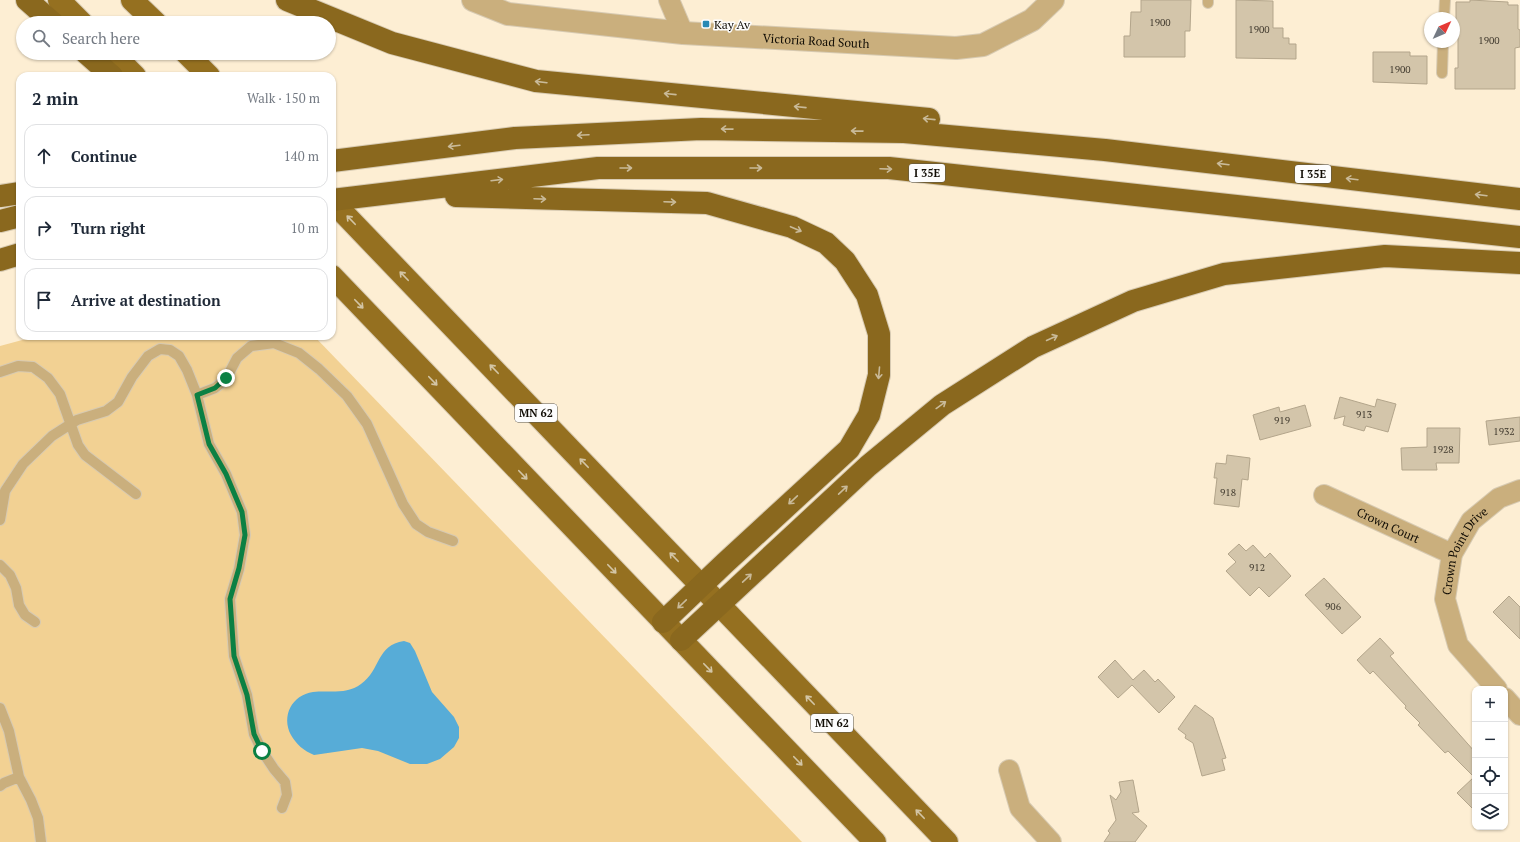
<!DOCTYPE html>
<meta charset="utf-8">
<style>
:root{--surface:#fff;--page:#f6f6f7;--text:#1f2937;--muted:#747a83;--line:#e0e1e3}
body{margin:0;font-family:"PT Serif",serif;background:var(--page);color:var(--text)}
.controls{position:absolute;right:12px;bottom:12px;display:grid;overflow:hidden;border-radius:8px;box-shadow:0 1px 3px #0004}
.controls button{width:36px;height:36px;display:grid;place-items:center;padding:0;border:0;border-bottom:1px solid var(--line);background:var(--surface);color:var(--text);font:20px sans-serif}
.compass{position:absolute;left:1424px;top:12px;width:36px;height:36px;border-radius:50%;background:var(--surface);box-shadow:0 1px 3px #0004;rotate:46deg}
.stop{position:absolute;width:12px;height:12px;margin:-9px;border:3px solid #0b8043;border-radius:50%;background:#fff}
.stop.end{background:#0b8043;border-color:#fff;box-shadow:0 1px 4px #0008}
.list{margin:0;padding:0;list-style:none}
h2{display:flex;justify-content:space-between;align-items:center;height:52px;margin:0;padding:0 16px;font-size:17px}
h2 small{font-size:13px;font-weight:400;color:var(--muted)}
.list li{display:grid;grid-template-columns:26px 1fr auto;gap:12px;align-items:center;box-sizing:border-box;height:64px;margin:0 8px 8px;padding:0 8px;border:1px solid var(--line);border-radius:12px}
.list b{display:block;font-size:15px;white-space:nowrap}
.list em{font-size:13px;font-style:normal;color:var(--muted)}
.icon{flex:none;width:22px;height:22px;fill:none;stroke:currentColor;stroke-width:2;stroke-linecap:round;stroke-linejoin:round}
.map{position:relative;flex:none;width:1520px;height:842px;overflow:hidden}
.search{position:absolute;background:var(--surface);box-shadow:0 1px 3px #0004;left:16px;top:16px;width:320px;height:44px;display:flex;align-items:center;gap:10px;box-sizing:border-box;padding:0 14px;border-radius:22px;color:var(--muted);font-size:15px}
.panel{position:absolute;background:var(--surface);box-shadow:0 1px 3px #0004;left:16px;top:72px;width:320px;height:268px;border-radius:12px}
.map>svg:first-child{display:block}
.green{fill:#f2d193}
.water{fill:#57acd7}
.building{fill:#d3c5aa;stroke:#b3a58b}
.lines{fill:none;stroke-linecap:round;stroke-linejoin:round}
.service-casing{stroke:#d7cab2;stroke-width:12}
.minor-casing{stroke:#d7cab2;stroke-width:22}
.tertiary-casing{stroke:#d7cab2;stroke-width:24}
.trunk-casing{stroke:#d7cab2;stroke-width:24}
.motorway-casing{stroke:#d7cab2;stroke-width:24}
.service{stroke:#caaf7d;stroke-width:10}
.minor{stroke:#caaf7d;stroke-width:20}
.tertiary{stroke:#caaf7d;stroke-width:22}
.trunk{stroke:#957020;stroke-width:22}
.motorway{stroke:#8a681e;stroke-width:22}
.oneway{stroke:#c9ba99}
.oneway2{stroke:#d3c5a5}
.route{stroke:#0b8043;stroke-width:5}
.poi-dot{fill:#2889b4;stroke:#fdfdfd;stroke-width:1.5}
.labels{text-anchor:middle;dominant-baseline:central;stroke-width:3;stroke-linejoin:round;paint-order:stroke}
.number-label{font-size:10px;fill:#413a2e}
.shield{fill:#fdfdfd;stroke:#57544f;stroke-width:1}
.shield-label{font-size:11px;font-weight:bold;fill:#100c04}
.poi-label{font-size:12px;fill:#100c04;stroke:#fdfdfd;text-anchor:start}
.street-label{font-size:12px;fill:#100c04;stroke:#fdfdfd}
</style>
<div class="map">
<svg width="1520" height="842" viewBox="0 0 1520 842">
<rect width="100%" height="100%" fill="#fdeed3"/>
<!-- green -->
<path class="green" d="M 37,336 L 314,336 L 802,842 L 0,842 L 0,346 Z"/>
<!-- water -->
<path class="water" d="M 404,641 L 410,643 L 415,651 L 432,692 L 454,717 L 459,727 L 459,738 L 454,747 L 440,759 L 427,764 L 410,764 L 378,751 L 362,748 L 314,755 C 304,751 296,744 291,735 C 281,716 292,695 313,692 C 329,690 347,695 361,684 C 381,670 376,645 404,641 Z"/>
<!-- building -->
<path class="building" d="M 1141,0 L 1191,0 L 1190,31 L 1185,31 L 1185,57 L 1124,57 L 1124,36 L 1130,36 L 1131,12 L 1141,12 Z
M 1236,0 L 1273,1 L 1273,28 L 1283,28 L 1283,38 L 1289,38 L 1289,44 L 1296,44 L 1296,59 L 1236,58 Z
M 1470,0 L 1508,2 L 1508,5 L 1518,5 L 1518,29 L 1520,30 L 1520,47 L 1515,48 L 1515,89 L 1455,89 L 1455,68 L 1458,68 L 1458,32 L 1456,31 L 1456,2 L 1470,2 Z
M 1373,52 L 1410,52 L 1410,56 L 1427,56 L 1427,84 L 1373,82 Z
M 1340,397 L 1375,407 L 1377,399 L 1396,404 L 1388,432 L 1366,426 L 1364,431 L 1343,425 L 1345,416 L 1334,419 Z
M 1305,405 L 1311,426 L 1260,440 L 1253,415 L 1279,407 L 1280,412 Z
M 1520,417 L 1520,441 L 1489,445 L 1486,421 Z
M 1427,428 L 1460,428 L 1459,463 L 1436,463 L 1437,470 L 1402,470 L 1401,448 L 1427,447 Z
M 1227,455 L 1250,458 L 1248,480 L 1242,479 L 1239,507 L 1214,504 L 1217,478 L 1214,478 L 1216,463 L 1226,464 Z
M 1239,544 L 1246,551 L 1253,545 L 1265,558 L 1270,553 L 1291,576 L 1269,597 L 1259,587 L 1250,596 L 1226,571 L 1236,562 L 1228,554 Z
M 1324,578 L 1361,617 L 1342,634 L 1305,595 Z
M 1509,596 L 1520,607 L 1520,639 L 1493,612 Z
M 1380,638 L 1394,653 L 1390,656 L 1475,752 L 1475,811 L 1457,793 L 1474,777 L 1448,751 L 1445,753 L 1418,725 L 1420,723 L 1405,708 L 1406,706 L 1373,671 L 1370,674 L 1357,660 Z
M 1115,660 L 1133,680 L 1144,670 L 1155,682 L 1158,679 L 1175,697 L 1159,713 L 1132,685 L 1118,698 L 1098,677 Z
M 1195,705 L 1213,718 L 1226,758 L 1222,759 L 1225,770 L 1202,776 L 1193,743 L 1185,738 L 1186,735 L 1178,729 Z
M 1133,780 L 1139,812 L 1132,813 L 1147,826 L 1135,842 L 1104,842 L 1110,833 L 1108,831 L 1116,820 L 1110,795 L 1116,800 L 1121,792 L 1119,782 Z"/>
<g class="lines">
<!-- service casing -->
<g class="service-casing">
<path id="service" d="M 1208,3 L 1208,0
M 1444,18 L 1445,0
M 1442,73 L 1443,42
M 0,372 L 18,366 L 33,367 L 48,378 L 60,394 L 78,445 L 85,455 L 136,494
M 197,395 L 215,388 L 226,379 L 237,358 L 251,346 L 274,343 L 299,353 L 319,369 L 347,396 L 367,424 L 403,504 L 416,524 L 428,532 L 453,541
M 0,520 L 5,491 L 23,464 L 52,436 L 77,420 L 106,411 L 118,402 L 132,377 L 148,356 L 160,349 L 170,350 L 179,356 L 187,370 L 197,395 L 209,444 L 226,474 L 242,512 L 245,535 L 239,569 L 230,599 L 234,656 L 247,695 L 254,734 L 262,751 L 274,769 L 285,782 L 287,795 L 282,808
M 0,565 L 10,575 L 16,588 L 19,605 L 25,615 L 35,622
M 0,708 L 9,731 L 19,777 L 31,800 L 38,818 L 41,842
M 0,786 L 4,783 L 19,777"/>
</g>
<!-- minor casing -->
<g class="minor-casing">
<g id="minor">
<path d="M 669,0 L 683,33"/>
<path id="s1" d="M 1324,495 L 1452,554"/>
<path id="s2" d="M 1497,689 L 1458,645 L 1445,599 L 1452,554 L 1471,521 L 1499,498 L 1520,490"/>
<path d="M 1505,698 L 1520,715"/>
<path d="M 1009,770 L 1020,808 L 1051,842"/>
</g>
</g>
<!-- tertiary casing -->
<g class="tertiary-casing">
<g id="tertiary">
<path id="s3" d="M 473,0 L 508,14 L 683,33 L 956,48 L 983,45 L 1032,20 L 1053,0"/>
</g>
</g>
<!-- trunk casing -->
<g class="trunk-casing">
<path id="trunk" d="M 59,0 L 82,23
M 132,0 L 156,23
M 112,53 L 135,76
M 186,53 L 209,76
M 332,201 L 947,842
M 332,276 L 875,842"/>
</g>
<!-- motorway casing -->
<g class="motorway-casing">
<path id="motorway" d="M 27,0 L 53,23
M 287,0 L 392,43 L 536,81 L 929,119
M 86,53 L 112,76
M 332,161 L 515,138 L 701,129 L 904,132 L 1105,150 L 1520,199
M 0,196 L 20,193
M 456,196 L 707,203 L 792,227 L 826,243 L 845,261 L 867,295 L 879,334 L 879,375 L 869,415 L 849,449 L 725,563 L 663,622
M 332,200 L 598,168 L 889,168 L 1520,237
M 0,221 L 20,216
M 0,260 L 20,254
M 681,640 L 868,466 L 942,405 L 1033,347 L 1133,301 L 1224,274 L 1385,256 L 1520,263"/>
</g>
<!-- service -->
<use href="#service" class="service"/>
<!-- minor -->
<use href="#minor" class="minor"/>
<!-- tertiary -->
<use href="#tertiary" class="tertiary"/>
<!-- trunk -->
<use href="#trunk" class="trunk"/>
<!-- motorway -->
<use href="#motorway" class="motorway"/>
</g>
<!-- one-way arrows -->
<defs><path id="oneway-shaft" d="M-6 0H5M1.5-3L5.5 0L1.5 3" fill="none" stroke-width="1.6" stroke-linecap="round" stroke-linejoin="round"/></defs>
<g class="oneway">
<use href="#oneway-shaft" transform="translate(541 82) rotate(-173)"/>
<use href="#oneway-shaft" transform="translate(670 94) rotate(-174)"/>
<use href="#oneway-shaft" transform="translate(800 107) rotate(-174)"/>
<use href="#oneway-shaft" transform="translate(929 119) rotate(-174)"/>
<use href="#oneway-shaft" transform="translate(727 129) rotate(-179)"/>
<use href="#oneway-shaft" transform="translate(857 131) rotate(-179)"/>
<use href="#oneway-shaft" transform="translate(583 135) rotate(177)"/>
<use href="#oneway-shaft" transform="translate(454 146) rotate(173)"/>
<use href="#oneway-shaft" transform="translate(1223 164) rotate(-173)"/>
<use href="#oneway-shaft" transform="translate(626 168)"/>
<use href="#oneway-shaft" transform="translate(756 168)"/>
<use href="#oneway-shaft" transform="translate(886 169) rotate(2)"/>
<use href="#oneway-shaft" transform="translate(1352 179) rotate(-173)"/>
<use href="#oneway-shaft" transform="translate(497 180) rotate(-7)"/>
<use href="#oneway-shaft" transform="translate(1481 195) rotate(-173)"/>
<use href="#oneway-shaft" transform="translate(540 199) rotate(2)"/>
<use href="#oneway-shaft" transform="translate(670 202) rotate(2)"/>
<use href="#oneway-shaft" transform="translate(796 229) rotate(23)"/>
<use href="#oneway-shaft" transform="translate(1052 338) rotate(-24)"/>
<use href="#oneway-shaft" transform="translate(879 373) rotate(95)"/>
<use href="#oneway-shaft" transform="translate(941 405) rotate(-36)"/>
<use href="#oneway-shaft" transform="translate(843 490) rotate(-43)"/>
<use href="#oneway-shaft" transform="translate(793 500) rotate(137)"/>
<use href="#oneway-shaft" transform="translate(747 578) rotate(-43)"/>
<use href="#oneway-shaft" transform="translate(682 604) rotate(136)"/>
</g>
<g class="oneway2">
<use href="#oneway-shaft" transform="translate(351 220) rotate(-134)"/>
<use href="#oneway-shaft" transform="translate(404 276) rotate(-134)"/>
<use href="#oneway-shaft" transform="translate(359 304) rotate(46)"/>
<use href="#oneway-shaft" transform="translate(494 369) rotate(-134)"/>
<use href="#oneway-shaft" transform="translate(433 381) rotate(46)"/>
<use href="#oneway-shaft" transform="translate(584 463) rotate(-134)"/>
<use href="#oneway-shaft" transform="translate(523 475) rotate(46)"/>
<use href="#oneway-shaft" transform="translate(674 557) rotate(-134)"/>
<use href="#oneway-shaft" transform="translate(612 569) rotate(46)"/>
<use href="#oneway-shaft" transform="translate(708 668) rotate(46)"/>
<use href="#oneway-shaft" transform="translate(810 700) rotate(-134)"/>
<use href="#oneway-shaft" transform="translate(798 761) rotate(46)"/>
<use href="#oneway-shaft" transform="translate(920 814) rotate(-134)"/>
</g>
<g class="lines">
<!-- route -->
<path class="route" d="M 226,378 L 215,388 L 197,395 L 209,444 L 226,474 L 242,512 L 245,535 L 239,568 L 230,599 L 234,656 L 247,695 L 254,734 L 262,751"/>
</g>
<!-- markers -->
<rect class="poi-dot" x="702" y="20" width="8" height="8" rx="2"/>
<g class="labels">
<!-- number labels -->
<g class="number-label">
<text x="1160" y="22">1900</text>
<text x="1259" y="29">1900</text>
<text x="1489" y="40">1900</text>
<text x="1400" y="69">1900</text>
<text x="1364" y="414">913</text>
<text x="1282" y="420">919</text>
<text x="1504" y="431">1932</text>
<text x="1443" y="449">1928</text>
<text x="1228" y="492">918</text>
<text x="1257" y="567">912</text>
<text x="1333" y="606">906</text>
</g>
<!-- shield labels -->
<g class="shield">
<rect x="909" y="164" width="36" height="18" rx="3"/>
<rect x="1295" y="165" width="36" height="18" rx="3"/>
<rect x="515" y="404" width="42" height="18" rx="3"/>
<rect x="811" y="714" width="42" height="18" rx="3"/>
</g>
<g class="shield-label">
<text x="927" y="173">I 35E</text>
<text x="1313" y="174">I 35E</text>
<text x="536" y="413">MN 62</text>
<text x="832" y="723">MN 62</text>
</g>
<!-- poi labels -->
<g class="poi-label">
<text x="714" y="24">Kay Av</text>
</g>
<!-- street labels -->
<g class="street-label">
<text stroke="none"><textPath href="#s3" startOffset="347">Victoria Road South</textPath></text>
<text stroke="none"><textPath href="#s1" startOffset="71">Crown Court</textPath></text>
<text stroke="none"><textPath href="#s2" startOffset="160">Crown Point Drive</textPath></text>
</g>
</g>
</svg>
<div class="controls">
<button>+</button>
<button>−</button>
<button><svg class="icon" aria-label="locate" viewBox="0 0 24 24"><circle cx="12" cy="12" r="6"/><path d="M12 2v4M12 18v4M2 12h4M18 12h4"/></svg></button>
<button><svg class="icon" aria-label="layers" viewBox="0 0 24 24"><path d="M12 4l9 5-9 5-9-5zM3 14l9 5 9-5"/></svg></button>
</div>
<svg class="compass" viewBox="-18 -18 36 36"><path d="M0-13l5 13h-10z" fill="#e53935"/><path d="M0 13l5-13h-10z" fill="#747a83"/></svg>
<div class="stop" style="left:262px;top:751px"></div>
<div class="stop end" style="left:226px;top:378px"></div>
<div class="search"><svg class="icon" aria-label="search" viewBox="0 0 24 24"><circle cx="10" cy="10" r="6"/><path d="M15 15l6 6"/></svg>Search here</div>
<section class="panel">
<h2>2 min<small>Walk · 150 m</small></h2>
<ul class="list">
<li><svg class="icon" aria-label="ahead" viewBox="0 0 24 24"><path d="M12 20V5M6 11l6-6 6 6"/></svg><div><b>Continue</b></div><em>140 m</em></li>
<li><svg class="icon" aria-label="right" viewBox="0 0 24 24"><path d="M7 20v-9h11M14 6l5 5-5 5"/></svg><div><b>Turn right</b></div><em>10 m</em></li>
<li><svg class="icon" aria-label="arrive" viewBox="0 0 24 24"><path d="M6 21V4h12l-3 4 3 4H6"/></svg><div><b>Arrive at destination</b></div></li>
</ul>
</section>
</div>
